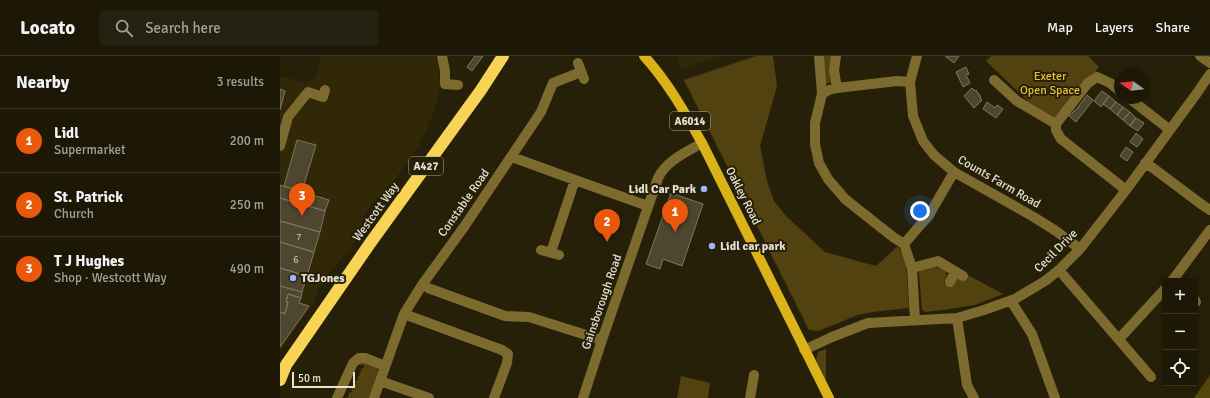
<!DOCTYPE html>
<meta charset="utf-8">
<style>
:root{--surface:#1d1806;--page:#252110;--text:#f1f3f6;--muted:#a0a09b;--line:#3b3728;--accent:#ea580c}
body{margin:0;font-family:Signika,sans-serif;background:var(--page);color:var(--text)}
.controls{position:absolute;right:12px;bottom:12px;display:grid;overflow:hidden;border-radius:4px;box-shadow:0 4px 16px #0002}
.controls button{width:36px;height:36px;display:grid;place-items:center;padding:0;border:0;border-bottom:1px solid var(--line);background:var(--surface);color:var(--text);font:20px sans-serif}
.compass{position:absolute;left:834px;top:12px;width:36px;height:36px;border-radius:50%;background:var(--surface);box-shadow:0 4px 16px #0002;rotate:285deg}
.scale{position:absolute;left:12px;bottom:10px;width:63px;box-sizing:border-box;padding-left:4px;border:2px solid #e7e2d4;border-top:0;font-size:11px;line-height:14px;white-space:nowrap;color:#e7e2d4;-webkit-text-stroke:3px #272008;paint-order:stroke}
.you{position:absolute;left:640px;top:155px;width:14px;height:14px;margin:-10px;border:3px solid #fff;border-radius:50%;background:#1a73e8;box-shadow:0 0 0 6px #1a73e833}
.badge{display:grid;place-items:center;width:26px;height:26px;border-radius:50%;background:var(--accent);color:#fff;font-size:13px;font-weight:700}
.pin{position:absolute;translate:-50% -33px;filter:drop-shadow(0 1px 2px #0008)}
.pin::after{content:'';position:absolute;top:21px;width:14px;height:12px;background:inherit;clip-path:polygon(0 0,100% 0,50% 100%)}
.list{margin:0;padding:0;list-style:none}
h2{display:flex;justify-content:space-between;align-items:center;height:52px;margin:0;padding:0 16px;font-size:17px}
h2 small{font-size:13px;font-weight:400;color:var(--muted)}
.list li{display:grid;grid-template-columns:26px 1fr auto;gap:12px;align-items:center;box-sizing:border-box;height:64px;padding:0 16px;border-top:1px solid var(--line)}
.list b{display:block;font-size:15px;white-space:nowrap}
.list p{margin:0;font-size:13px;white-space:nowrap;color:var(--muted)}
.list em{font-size:13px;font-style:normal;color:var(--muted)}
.icon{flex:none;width:22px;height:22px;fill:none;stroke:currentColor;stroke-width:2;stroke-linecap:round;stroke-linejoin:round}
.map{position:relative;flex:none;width:930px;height:342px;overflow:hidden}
header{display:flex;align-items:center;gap:24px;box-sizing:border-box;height:56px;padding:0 20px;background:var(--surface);border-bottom:1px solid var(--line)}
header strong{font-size:19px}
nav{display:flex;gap:22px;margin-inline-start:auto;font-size:14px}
.search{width:280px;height:36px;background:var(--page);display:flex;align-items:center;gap:10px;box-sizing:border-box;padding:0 14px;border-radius:4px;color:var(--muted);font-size:15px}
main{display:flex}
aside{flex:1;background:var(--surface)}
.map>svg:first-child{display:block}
.built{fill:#312808}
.green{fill:#514210}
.forest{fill:#55460e}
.building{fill:#4e462e;stroke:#7e765d}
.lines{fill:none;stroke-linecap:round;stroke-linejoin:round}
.minor{stroke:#7c6a2e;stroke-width:10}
.major{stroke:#dab318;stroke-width:10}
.highway{stroke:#f7d356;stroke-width:12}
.poi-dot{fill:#a0b3fd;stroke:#272008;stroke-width:1.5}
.labels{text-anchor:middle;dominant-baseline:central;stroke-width:4;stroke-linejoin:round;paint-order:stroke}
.number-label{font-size:10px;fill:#c1bbaa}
.shield{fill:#272008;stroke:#ada897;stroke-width:1}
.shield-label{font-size:11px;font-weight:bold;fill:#e7e2d4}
.park-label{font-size:12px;fill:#e6c035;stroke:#272008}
.street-label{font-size:12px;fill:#e7e2d4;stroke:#272008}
.poi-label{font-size:12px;font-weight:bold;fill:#e7e2d4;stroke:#272008;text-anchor:start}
</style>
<header>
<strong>Locato</strong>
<div class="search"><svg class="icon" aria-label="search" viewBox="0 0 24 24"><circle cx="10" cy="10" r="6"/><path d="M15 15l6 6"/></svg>Search here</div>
<nav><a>Map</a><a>Layers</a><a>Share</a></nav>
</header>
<main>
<aside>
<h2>Nearby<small>3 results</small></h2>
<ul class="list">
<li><span class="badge">1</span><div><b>Lidl</b><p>Supermarket</p></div><em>200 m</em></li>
<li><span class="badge">2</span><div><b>St. Patrick</b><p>Church</p></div><em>250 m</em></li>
<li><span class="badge">3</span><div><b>T J Hughes</b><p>Shop · Westcott Way</p></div><em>490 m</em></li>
</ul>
</aside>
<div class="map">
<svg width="930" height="342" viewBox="0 0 930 342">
<rect width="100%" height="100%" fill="#272008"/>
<!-- built -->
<path class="built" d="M 41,0 L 156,0 L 160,23 L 159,37 L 155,51 L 148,70 L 138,90 L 110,131 L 93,146 L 83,161 L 85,165 L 85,170 L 82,177 L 71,192 L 42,225 L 33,248 L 0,295 L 0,20 L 26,27 L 35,22 Z
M 398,0 L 439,0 L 400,13 Z"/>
<!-- green -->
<path class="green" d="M 476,0 L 493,0 L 497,30 L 480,90 L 487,125 L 494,145 L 506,160 L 545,196 L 596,210 L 618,190 L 626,207 L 629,252 L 593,256 L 578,259 L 538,275 L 529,274 L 404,24 Z
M 542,0 L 552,0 L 553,26 L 545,28 Z
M 711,0 L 808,0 L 819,11 L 783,56 L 776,62 L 750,47 L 706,5 Z
M 653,210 C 665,214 670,214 664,227 L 671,230 L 675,223 L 686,218 L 723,238 L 695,249 L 663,254 L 645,256 L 642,254 L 639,218 L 639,214 Z
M 546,293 L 546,323 L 545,323 L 536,303 L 538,296 Z
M 82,305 L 97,312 L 98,316 L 89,342 L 67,342 L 67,341 L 69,340 L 69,337 L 72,336 L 71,333 L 73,332 L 73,329 L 76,328 L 75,325 L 78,324 L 77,321 L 80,320 L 79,317 L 81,316 L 81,313 L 84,312 L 83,309 L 76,309 Z
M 401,320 L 430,327 L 428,342 L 397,342 Z"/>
<!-- forest -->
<path class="forest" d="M 930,319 L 930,342 L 914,342 Z"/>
<!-- building -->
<path class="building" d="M 195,0 L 203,0 L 192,15 L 187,11 Z
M 665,0 L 679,0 L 674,7 Z
M 686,11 L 689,18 L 686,19 L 690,27 L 683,31 L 676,16 Z
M 692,32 L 695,35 L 696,34 L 701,41 L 700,42 L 702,44 L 694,52 L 684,40 Z
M 0,33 L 5,35 L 0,54 Z
M 822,35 L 829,40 L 821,51 L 814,45 Z
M 807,39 L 813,44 L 796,66 L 789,60 L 795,54 L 796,54 Z
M 829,40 L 836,46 L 830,53 L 823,48 Z
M 707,46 L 715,52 L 717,49 L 723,53 L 716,62 L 703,53 Z
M 836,46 L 843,51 L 837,59 L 830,53 Z
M 843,51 L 850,56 L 843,64 L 837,59 Z
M 850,56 L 856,62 L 850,70 L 843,64 Z
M 856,62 L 864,67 L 858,75 L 850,70 Z
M 856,77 L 863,83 L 857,91 L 850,86 Z
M 17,84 L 36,89 L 22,135 L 4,130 Z
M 846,91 L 853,96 L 847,105 L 840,100 Z
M 0,129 L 49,144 L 45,155 L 0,142 Z
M 391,137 L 423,148 L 402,210 L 383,203 L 380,213 L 366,208 Z
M 0,142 L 45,155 L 40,176 L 0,165 Z
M 0,165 L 40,176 L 34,196 L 0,186 Z
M 0,186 L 34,196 L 27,220 L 0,212 Z
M 0,212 L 27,220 L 22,236 L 0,230 Z
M 0,230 L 22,236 L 21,242 L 8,238 L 6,246 L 8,246 L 5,258 L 0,256 Z
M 8,238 L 21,242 L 19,247 L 29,250 L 0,291 L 0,256 L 5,258 L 8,246 L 6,246 Z"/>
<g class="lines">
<!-- minor -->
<path class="minor" d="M 162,0 L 165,15 L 165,28 L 178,29
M 539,0 L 542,38
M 556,0 L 554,14 L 557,32
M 637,0 L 630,26 L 633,60 L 643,85 L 654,99 L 674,116 L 752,160 L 776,175 L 800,193
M 920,0 L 930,7
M 298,7 L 304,23
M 714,24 L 737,45 L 776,68
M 630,26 L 617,25 L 557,32 L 549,34 L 542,38 L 535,67 L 535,88 L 539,107 L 548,123 L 565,143 L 613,181 L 624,188 L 632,212 L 635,264
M 840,35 L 830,27 L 817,21 L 808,27 L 776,68 L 776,74 L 781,83 L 846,134
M 849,42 L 890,74
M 0,90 L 8,61 L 28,36 L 43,41 L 45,34
M 232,101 L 295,124 L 368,150
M 865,107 L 873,112 L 921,148 L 930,154
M 624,188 L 649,159 L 674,116
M 261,194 L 279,199
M 271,196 L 295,124
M 632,212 L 658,205 L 683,220
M 779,214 L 871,321
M 892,225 L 930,174
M 670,226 L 675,215
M 148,232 L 225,260 L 249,261 L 322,284
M 915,244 L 916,246
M 731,245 L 752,278 L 775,342
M 124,258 L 222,294 L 228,298 L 227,307 L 214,342
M 677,262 L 687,329 L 694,342
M 839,283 L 885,233
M 524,294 L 552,281 L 588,267 L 677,262 L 704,254 L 735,243 L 765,225 L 779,214 L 800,193 L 846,134 L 917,37 L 930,18
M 100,325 L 149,342
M 57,342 L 73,307 L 79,302 L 85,302 L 105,310
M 94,342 L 124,258 L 142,229 L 184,171 L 261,56 L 273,27 L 301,16
M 303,342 L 322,284 L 378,122 C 386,105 406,96 422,87
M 470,342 L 474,319"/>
<!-- major -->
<path class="major" d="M 364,0 C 388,26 405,57 422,87 L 549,342"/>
<!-- highway -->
<path class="highway" d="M 0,324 L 6,309 L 91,186 L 201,34 L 223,0"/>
</g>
<!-- markers -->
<g class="poi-dot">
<circle cx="424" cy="133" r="4"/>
<circle cx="432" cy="190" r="4"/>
<circle cx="13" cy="222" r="4"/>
</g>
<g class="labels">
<!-- number labels -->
<g class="number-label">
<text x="19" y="181">7</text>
<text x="16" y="204">6</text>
</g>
<!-- shield labels -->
<g class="shield">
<rect x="390" y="56" width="40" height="18" rx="3"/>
<rect x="129" y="101" width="34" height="18" rx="3"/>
</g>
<g class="shield-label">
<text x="410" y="65">A6014</text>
<text x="146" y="110">A427</text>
</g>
<!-- park labels -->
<g class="park-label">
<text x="770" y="20">Exeter<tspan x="770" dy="14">Open Space</tspan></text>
</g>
<!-- street labels -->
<g class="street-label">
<text transform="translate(719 126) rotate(30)">Counts Farm Road</text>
<text transform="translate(463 140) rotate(63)">Oakley Road</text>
<text transform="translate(184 147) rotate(-55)">Constable Road</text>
<text transform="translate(96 156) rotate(-54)">Westcott Way</text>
<text transform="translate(776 195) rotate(-45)">Cecil Drive</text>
<text transform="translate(322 246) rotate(-71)">Gainsborough Road</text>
</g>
<!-- poi labels -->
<g class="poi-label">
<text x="416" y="133" text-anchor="end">Lidl Car Park</text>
<text x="440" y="190">Lidl car park</text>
<text x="21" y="222">TGJones</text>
</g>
</g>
</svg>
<div class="controls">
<button>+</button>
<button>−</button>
<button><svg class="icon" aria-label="locate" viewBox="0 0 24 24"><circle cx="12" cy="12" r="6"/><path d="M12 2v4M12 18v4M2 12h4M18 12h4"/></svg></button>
</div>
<svg class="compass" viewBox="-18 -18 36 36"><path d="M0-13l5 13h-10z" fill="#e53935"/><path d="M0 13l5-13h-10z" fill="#a0a09b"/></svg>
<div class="scale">50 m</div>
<div class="you"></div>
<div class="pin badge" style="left:395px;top:176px">1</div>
<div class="pin badge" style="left:327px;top:186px">2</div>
<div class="pin badge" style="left:22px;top:160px">3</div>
</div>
</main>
